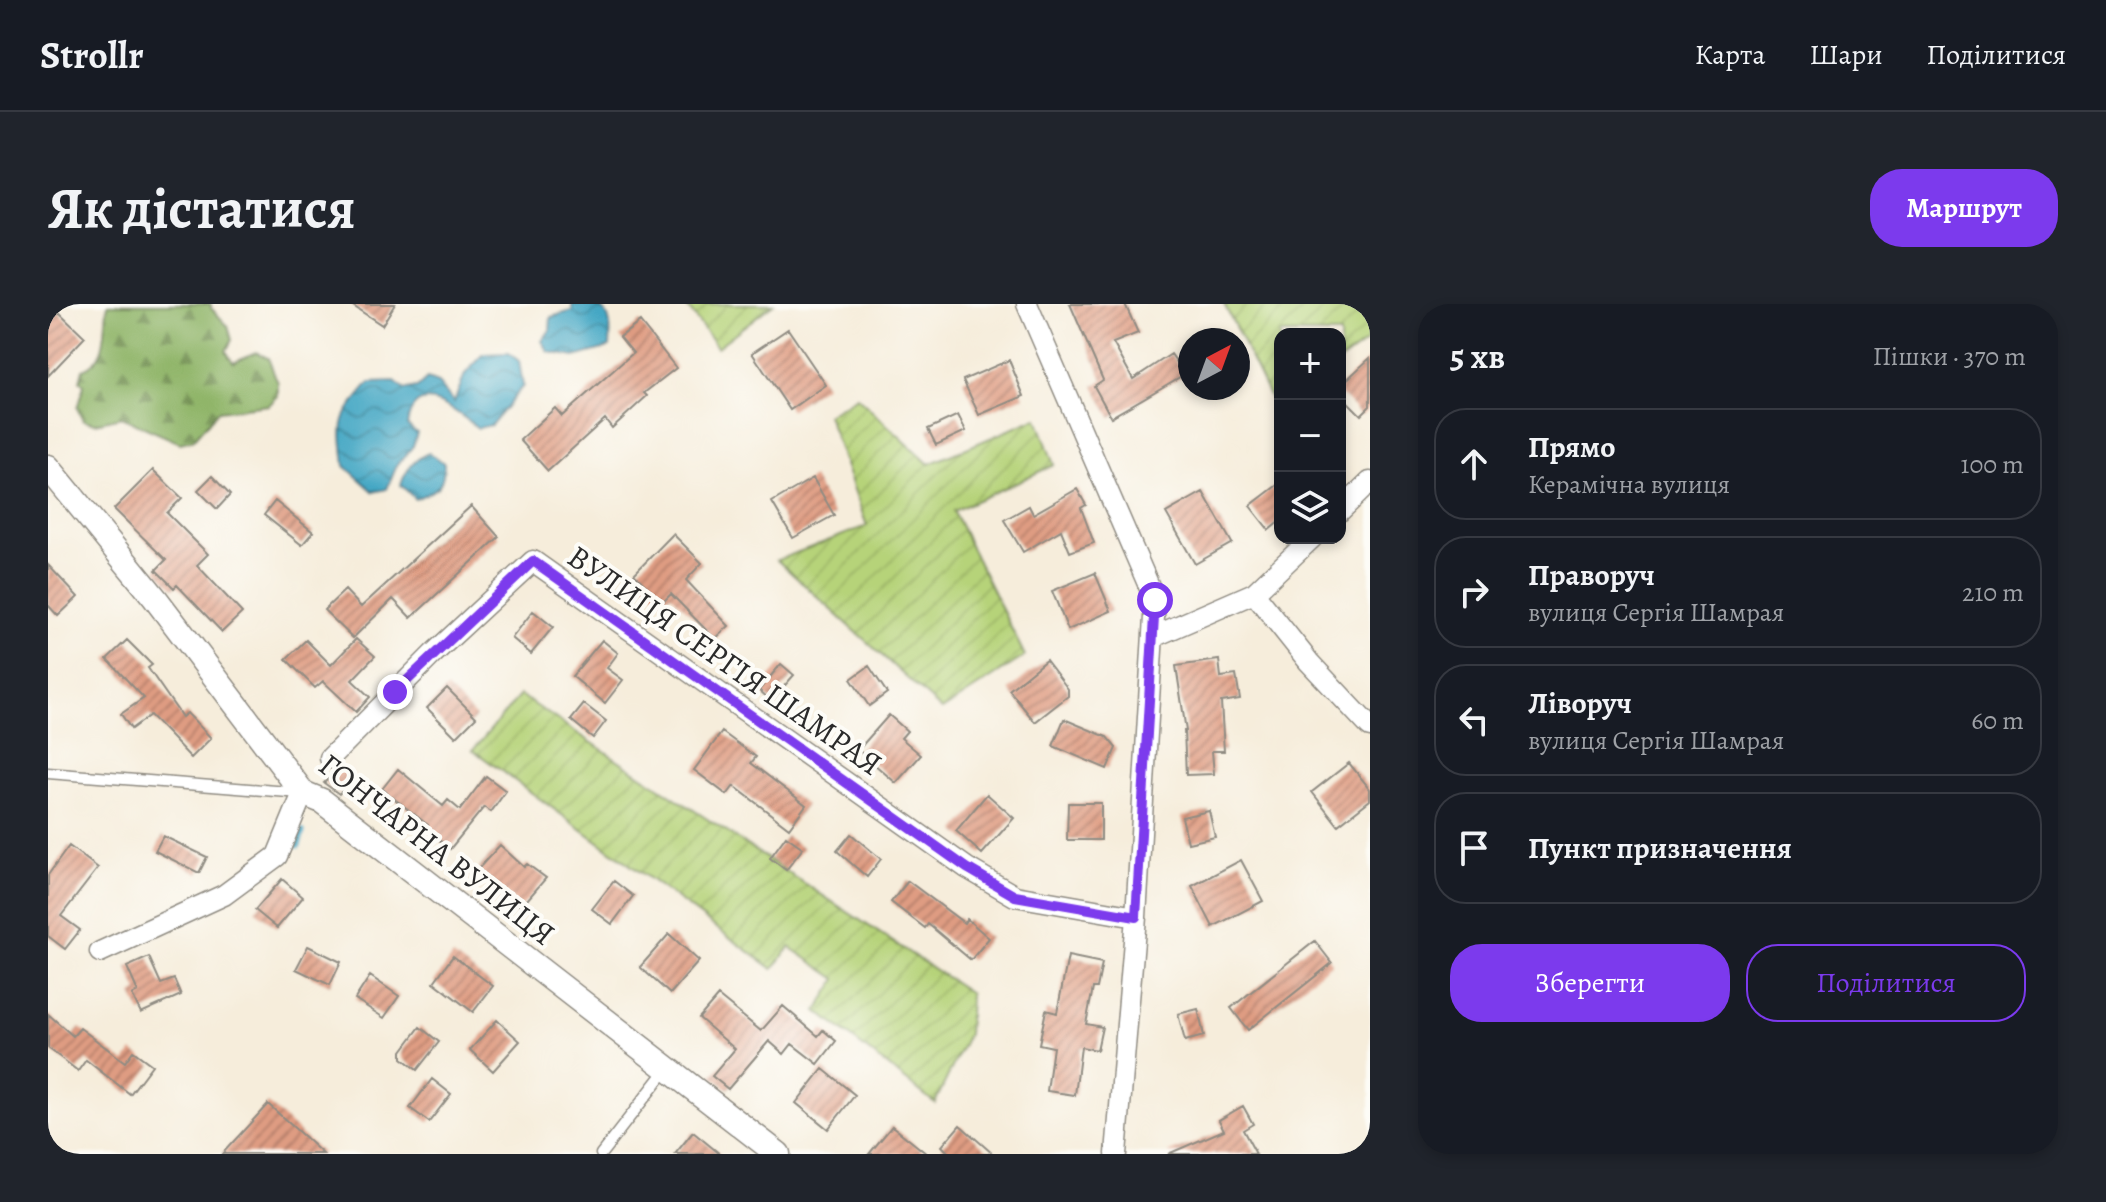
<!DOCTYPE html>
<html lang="uk">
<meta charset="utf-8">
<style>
:root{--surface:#171b24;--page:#20242c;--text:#f1f3f6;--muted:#9ea1a6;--line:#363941;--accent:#7c3aed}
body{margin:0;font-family:Alegreya,serif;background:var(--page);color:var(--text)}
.controls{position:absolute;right:24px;top:24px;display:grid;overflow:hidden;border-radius:16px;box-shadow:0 4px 12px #0003}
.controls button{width:72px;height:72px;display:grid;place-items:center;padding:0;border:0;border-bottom:2px solid var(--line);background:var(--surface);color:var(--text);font:40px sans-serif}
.compass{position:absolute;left:1130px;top:24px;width:72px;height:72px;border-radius:50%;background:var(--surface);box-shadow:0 4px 12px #0003;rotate:41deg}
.stop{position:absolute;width:24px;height:24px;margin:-18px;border:6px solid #7c3aed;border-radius:50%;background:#fff}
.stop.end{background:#7c3aed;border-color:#fff;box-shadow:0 2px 8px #0008}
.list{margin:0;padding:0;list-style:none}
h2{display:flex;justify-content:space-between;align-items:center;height:104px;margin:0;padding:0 32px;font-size:34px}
h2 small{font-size:26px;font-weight:400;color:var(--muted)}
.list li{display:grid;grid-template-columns:52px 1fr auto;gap:24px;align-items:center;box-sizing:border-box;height:112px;margin:0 16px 16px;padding:0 16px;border:2px solid var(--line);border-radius:32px}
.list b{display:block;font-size:30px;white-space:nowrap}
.list p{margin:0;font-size:26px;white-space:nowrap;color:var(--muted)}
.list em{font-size:26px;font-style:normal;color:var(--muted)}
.actions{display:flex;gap:16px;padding:24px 32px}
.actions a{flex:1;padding:18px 0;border:2px solid var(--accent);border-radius:32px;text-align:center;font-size:28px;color:var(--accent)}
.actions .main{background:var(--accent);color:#fff}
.icon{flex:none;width:44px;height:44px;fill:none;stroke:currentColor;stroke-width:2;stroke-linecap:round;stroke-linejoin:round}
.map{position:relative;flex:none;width:1322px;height:850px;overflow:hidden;border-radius:32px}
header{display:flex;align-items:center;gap:48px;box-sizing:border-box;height:112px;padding:0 40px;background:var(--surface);border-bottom:2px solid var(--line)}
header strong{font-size:38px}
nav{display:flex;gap:44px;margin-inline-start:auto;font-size:28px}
.intro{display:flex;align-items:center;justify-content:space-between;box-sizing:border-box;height:192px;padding:0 48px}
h1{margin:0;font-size:56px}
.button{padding:20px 36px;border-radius:32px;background:var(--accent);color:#fff;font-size:28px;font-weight:700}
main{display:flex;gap:48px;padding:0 48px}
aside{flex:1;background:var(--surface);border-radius:32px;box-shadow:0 4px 12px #0003}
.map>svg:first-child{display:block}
.forest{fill:url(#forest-firs);stroke:#5e704a;stroke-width:2}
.garden{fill:url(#garden-furrows);stroke:#707f52;stroke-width:2}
.water{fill:url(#water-waves);stroke:#386978;stroke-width:2}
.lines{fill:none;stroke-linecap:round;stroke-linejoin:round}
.stream{stroke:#44a7c4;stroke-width:7}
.building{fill:url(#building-hatch)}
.service-casing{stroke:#908c83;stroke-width:13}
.minor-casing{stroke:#908c83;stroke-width:23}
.tertiary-casing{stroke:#908c83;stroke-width:27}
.service{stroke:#fff;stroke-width:10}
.minor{stroke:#fff;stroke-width:20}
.tertiary{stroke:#fff;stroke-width:24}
.route{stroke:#7c3aed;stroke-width:10}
.labels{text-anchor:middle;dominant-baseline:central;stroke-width:8;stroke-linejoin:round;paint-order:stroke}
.street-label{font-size:32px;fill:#2b2b2b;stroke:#fdfcf7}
</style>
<header>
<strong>Strollr</strong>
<nav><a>Карта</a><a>Шари</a><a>Поділитися</a></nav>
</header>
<div class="intro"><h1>Як дістатися</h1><a class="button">Маршрут</a></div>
<main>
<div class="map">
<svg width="1322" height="850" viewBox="0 0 1322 850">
<defs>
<pattern id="forest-firs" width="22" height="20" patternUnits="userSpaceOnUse" patternTransform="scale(2)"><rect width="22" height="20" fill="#90b569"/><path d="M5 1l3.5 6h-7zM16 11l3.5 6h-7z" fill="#769357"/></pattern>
<pattern id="garden-furrows" width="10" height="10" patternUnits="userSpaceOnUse" patternTransform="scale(2)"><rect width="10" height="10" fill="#b6d379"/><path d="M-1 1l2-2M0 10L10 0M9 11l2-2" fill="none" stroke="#9db569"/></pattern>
<pattern id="water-waves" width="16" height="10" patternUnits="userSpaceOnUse" patternTransform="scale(2)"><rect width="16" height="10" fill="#44a7c4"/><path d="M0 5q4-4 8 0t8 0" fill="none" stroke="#39889f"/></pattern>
<pattern id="building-hatch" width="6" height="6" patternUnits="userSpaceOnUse" patternTransform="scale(2)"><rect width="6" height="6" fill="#df9c82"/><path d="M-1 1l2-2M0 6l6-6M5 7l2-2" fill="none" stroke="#b57f6b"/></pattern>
</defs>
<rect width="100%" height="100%" fill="#fdfcf7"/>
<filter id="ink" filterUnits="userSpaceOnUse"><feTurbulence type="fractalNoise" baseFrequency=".0125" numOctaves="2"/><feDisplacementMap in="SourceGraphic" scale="16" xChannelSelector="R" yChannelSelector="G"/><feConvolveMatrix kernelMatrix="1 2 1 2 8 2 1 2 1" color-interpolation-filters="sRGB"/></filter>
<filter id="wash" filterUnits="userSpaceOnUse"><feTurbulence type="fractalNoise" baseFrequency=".006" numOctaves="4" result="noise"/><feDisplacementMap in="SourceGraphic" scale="32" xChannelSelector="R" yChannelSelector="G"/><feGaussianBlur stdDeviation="1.8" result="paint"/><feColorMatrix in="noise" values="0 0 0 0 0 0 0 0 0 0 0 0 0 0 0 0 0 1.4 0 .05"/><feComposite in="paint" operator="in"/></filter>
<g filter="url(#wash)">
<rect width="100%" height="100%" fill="#f6eddb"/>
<!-- forest -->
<path class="forest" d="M 60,0 L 163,0 L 163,4 L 180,22 L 184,36 L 178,47 L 185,58 L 208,48 L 220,54 L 230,79 L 230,92 L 221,101 L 170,107 L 145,136 L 132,139 L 73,113 L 48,119 L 35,116 L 29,104 L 36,81 L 32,77 L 35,65 C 62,54 55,25 60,0 Z"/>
<!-- garden -->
<path class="garden" d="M 637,0 L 725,0 L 669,43 Z
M 1176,0 L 1322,0 L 1322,35 L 1292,57 L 1292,30 L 1232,30 L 1232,101 L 1227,104 Z
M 809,93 L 881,160 L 989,114 L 1006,161 L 905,207 L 977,352 L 894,406 L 729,256 L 819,222 L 779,111 Z
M 472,391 L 922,689 L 920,730 L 887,799 L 769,707 L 789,675 L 742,643 L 725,665 L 425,446 Z"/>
<!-- water -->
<path class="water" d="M 524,0 C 561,0 564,9 562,43 L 527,53 L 501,48 L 494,37 L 502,26 L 503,13 L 524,7 Z
M 461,49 L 471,57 L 475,82 L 443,121 L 430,124 C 408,108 367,72 359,121 L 369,129 L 365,142 L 349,161 L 339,185 L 326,188 L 297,162 C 292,114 290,117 322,79 L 347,78 L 357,86 L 369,84 L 379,75 L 390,79 L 406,98 L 417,70 L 436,50 Z
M 381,149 L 396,159 C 396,184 389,185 367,195 L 353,181 C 357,167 367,154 381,149 Z"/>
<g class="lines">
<!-- stream -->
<path class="stream" d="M 250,541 L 254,528"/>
</g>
<g id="blocks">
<!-- building -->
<path class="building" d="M 302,0 L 347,0 L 334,21 Z
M 1022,0 L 1077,0 L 1090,29 L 1065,39 L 1085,75 L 1123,50 L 1137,70 L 1063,113 L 1046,82 L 1055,76 Z
M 11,8 L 37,33 L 0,72 L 0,20 Z
M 592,18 L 628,64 L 596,89 L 599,92 L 564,124 L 557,115 L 500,167 L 472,136 L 507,104 L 514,112 L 585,49 L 572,33 Z
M 740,25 L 778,81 L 742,106 L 704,49 Z
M 1322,54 L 1322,102 L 1313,111 L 1292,90 L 1292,82 Z
M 961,56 L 976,92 L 931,111 L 915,76 Z
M 910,111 L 918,127 L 888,141 L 880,125 Z
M 105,166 L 134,194 L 119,209 L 160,250 L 149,261 L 194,309 L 174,328 L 129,281 L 126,284 L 108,266 L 118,256 L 66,205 Z
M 164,172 L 182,191 L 169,205 L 150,186 Z
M 765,174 L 786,211 L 745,234 L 724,198 Z
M 1232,179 L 1232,217 L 1221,226 L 1202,202 Z
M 1029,185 L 1038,201 L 1033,204 L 1046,239 L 1022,248 L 1013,226 L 975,248 L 956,216 L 981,202 L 985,210 Z
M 1155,188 L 1184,239 L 1147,260 L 1118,209 Z
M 227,197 L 265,228 L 254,241 L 216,211 Z
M 423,202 L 451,233 L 363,314 L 345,295 L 305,334 L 276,306 L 297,286 L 313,303 Z
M 625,230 L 654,259 L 638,276 L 681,322 L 667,335 L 623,290 L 615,298 L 586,270 Z
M 0,261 L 30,293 L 10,312 L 0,301 Z
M 1047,269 L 1063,307 L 1020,326 L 1004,287 Z
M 485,307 L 505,323 L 483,350 L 464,334 Z
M 308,335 L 327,352 L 304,376 L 322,393 L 308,408 L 275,377 L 267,384 L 238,355 L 258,336 L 283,361 Z
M 79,336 L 104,361 L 100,364 L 134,413 L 139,409 L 163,434 L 143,454 L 102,411 L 83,425 L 73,410 L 96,394 L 59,355 Z
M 554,336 L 570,349 L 559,364 L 575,376 L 557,399 L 524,372 Z
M 998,356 L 1020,385 L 1020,392 L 987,418 L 961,386 Z
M 1171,356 L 1173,373 L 1188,371 L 1192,395 L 1173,398 L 1176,447 L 1164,447 L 1166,470 L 1138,471 L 1136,427 L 1138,427 L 1128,362 Z
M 733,360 L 746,371 L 723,397 L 711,386 Z
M 821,362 L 839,389 L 821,402 L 803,375 Z
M 399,384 L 428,413 L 408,433 L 379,404 Z
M 536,400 L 558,417 L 545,434 L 523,416 Z
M 841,411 L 859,427 L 853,434 L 873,451 L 848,479 L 810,446 Z
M 1016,415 L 1059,433 L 1068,444 L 1059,465 L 1005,442 Z
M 674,428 L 708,453 L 703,459 L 758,501 L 741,524 L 686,482 L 679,491 L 646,466 Z
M 1301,459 L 1322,485 L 1322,496 L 1290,521 L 1264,488 Z
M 292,463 L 305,473 L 291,490 L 276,479 Z
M 350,465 L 395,502 L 400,496 L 412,506 L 438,472 L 458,487 L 443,508 L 436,503 L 402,545 L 377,524 L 380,521 L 334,485 Z
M 939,490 L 966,514 L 934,550 L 908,527 Z
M 1020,499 L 1053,499 L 1053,536 L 1019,536 Z
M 1161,507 L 1167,533 L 1140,539 L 1134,513 Z
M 803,530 L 833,555 L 819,573 L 789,547 Z
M 115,532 L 159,553 L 151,569 L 107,547 Z
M 738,532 L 755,544 L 738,566 L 722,554 Z
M 452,541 L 476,563 L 479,560 L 498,574 L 473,603 L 430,565 Z
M 21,542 L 50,564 L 13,612 L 32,626 L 17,645 L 0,632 L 0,571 Z
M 1193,556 L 1215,597 L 1165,623 L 1144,582 Z
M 234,575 L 255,593 L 229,624 L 207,606 Z
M 566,577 L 585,592 L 564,620 L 544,605 Z
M 860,577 L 916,619 L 919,615 L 941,634 L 923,656 L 880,620 L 877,624 L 843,598 Z
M 621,630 L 651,657 L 622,690 L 592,663 Z
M 1267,637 L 1284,659 L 1200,726 L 1183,704 Z
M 260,642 L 293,658 L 282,681 L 248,665 Z
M 405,652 L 445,682 L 425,708 L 386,678 Z
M 1020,652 L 1054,659 L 1049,684 L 1045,684 L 1038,720 L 1054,723 L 1049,746 L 1033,743 L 1027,791 L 999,787 L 1005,743 L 991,740 L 998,706 L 1009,709 Z
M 101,653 L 113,680 L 126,675 L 133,691 L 93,709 L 84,691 L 90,688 L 79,663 Z
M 322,672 L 351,692 L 336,714 L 307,695 Z
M 670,692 L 713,727 L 735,702 L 770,732 L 775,726 L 788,737 L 770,760 L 744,740 L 736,750 L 721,737 L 680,785 L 664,772 L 687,745 L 651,714 Z
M 1150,705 L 1156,732 L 1137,737 L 1130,710 Z
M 0,710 L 25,732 L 32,724 L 77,758 L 85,747 L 104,761 L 82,790 L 38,756 L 30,767 L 0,744 Z
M 449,716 L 472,737 L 445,767 L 422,746 Z
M 372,723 L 391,738 L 369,766 L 354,754 L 354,747 Z
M 775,765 L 807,791 L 780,825 L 748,799 Z
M 384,775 L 403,790 L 381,818 L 362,804 Z
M 220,800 L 275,850 L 174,850 Z
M 1195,802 L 1205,820 L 1195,826 L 1208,850 L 1120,850 L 1176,826 L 1171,816 Z
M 912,821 L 945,850 L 902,850 L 894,842 Z
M 844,822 L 879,850 L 821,850 Z
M 645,828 L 672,850 L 627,850 Z"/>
</g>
</g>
<g filter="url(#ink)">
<use href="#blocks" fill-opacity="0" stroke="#908c83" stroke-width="2"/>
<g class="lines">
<!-- service casing -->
<g class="service-casing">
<path id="service" d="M 0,469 L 253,489
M 553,850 L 619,765"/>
</g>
<!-- minor casing -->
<g class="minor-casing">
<path id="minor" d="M 979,0 L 1107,296 L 1088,613 L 1068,850
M 1292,207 L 1322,178
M 1206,289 L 1261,358 L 1322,423
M 1105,333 L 1206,289 L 1264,234
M 282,454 L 385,350 L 485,257 L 919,564 L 967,592 L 1088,613
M 52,648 L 176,591 L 229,552 L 255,489"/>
</g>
<!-- tertiary casing -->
<g class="tertiary-casing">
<path id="tertiary" d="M 0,163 L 107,294 L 255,489 L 274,497 L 730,850"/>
</g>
<!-- service -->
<use href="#service" class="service"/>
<!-- minor -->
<use href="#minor" class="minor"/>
<!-- tertiary -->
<use href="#tertiary" class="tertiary"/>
</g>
</g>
<g class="lines" filter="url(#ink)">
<!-- route -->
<path class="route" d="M 347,388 L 485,257 L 919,564 L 967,592 L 1088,613 L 1107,296"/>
</g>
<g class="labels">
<!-- street labels -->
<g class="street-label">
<text transform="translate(677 356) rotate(35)">ВУЛИЦЯ СЕРГІЯ ШАМРАЯ</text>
<text transform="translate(389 545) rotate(38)">ГОНЧАРНА ВУЛИЦЯ</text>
</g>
</g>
</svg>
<div class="controls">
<button>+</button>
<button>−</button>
<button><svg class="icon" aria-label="layers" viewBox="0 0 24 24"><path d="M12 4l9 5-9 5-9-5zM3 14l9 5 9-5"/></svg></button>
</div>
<svg class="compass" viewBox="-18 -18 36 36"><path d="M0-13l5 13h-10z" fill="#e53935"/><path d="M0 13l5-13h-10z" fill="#9ea1a6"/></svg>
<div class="stop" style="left:1107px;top:296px"></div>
<div class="stop end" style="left:347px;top:388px"></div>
</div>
<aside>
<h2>5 хв<small>Пішки · 370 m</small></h2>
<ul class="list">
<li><svg class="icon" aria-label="ahead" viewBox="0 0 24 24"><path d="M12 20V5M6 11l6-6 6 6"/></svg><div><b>Прямо</b><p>Керамічна вулиця</p></div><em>100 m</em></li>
<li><svg class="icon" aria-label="right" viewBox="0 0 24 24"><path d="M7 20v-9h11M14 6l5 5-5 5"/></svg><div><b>Праворуч</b><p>вулиця Сергія Шамрая</p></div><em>210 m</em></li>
<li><svg class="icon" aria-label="left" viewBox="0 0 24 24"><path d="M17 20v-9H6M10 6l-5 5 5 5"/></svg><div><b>Ліворуч</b><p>вулиця Сергія Шамрая</p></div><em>60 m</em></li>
<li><svg class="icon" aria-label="arrive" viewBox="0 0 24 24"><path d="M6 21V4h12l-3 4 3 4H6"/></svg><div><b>Пункт призначення</b></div></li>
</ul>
<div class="actions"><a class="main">Зберегти</a><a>Поділитися</a></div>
</aside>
</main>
